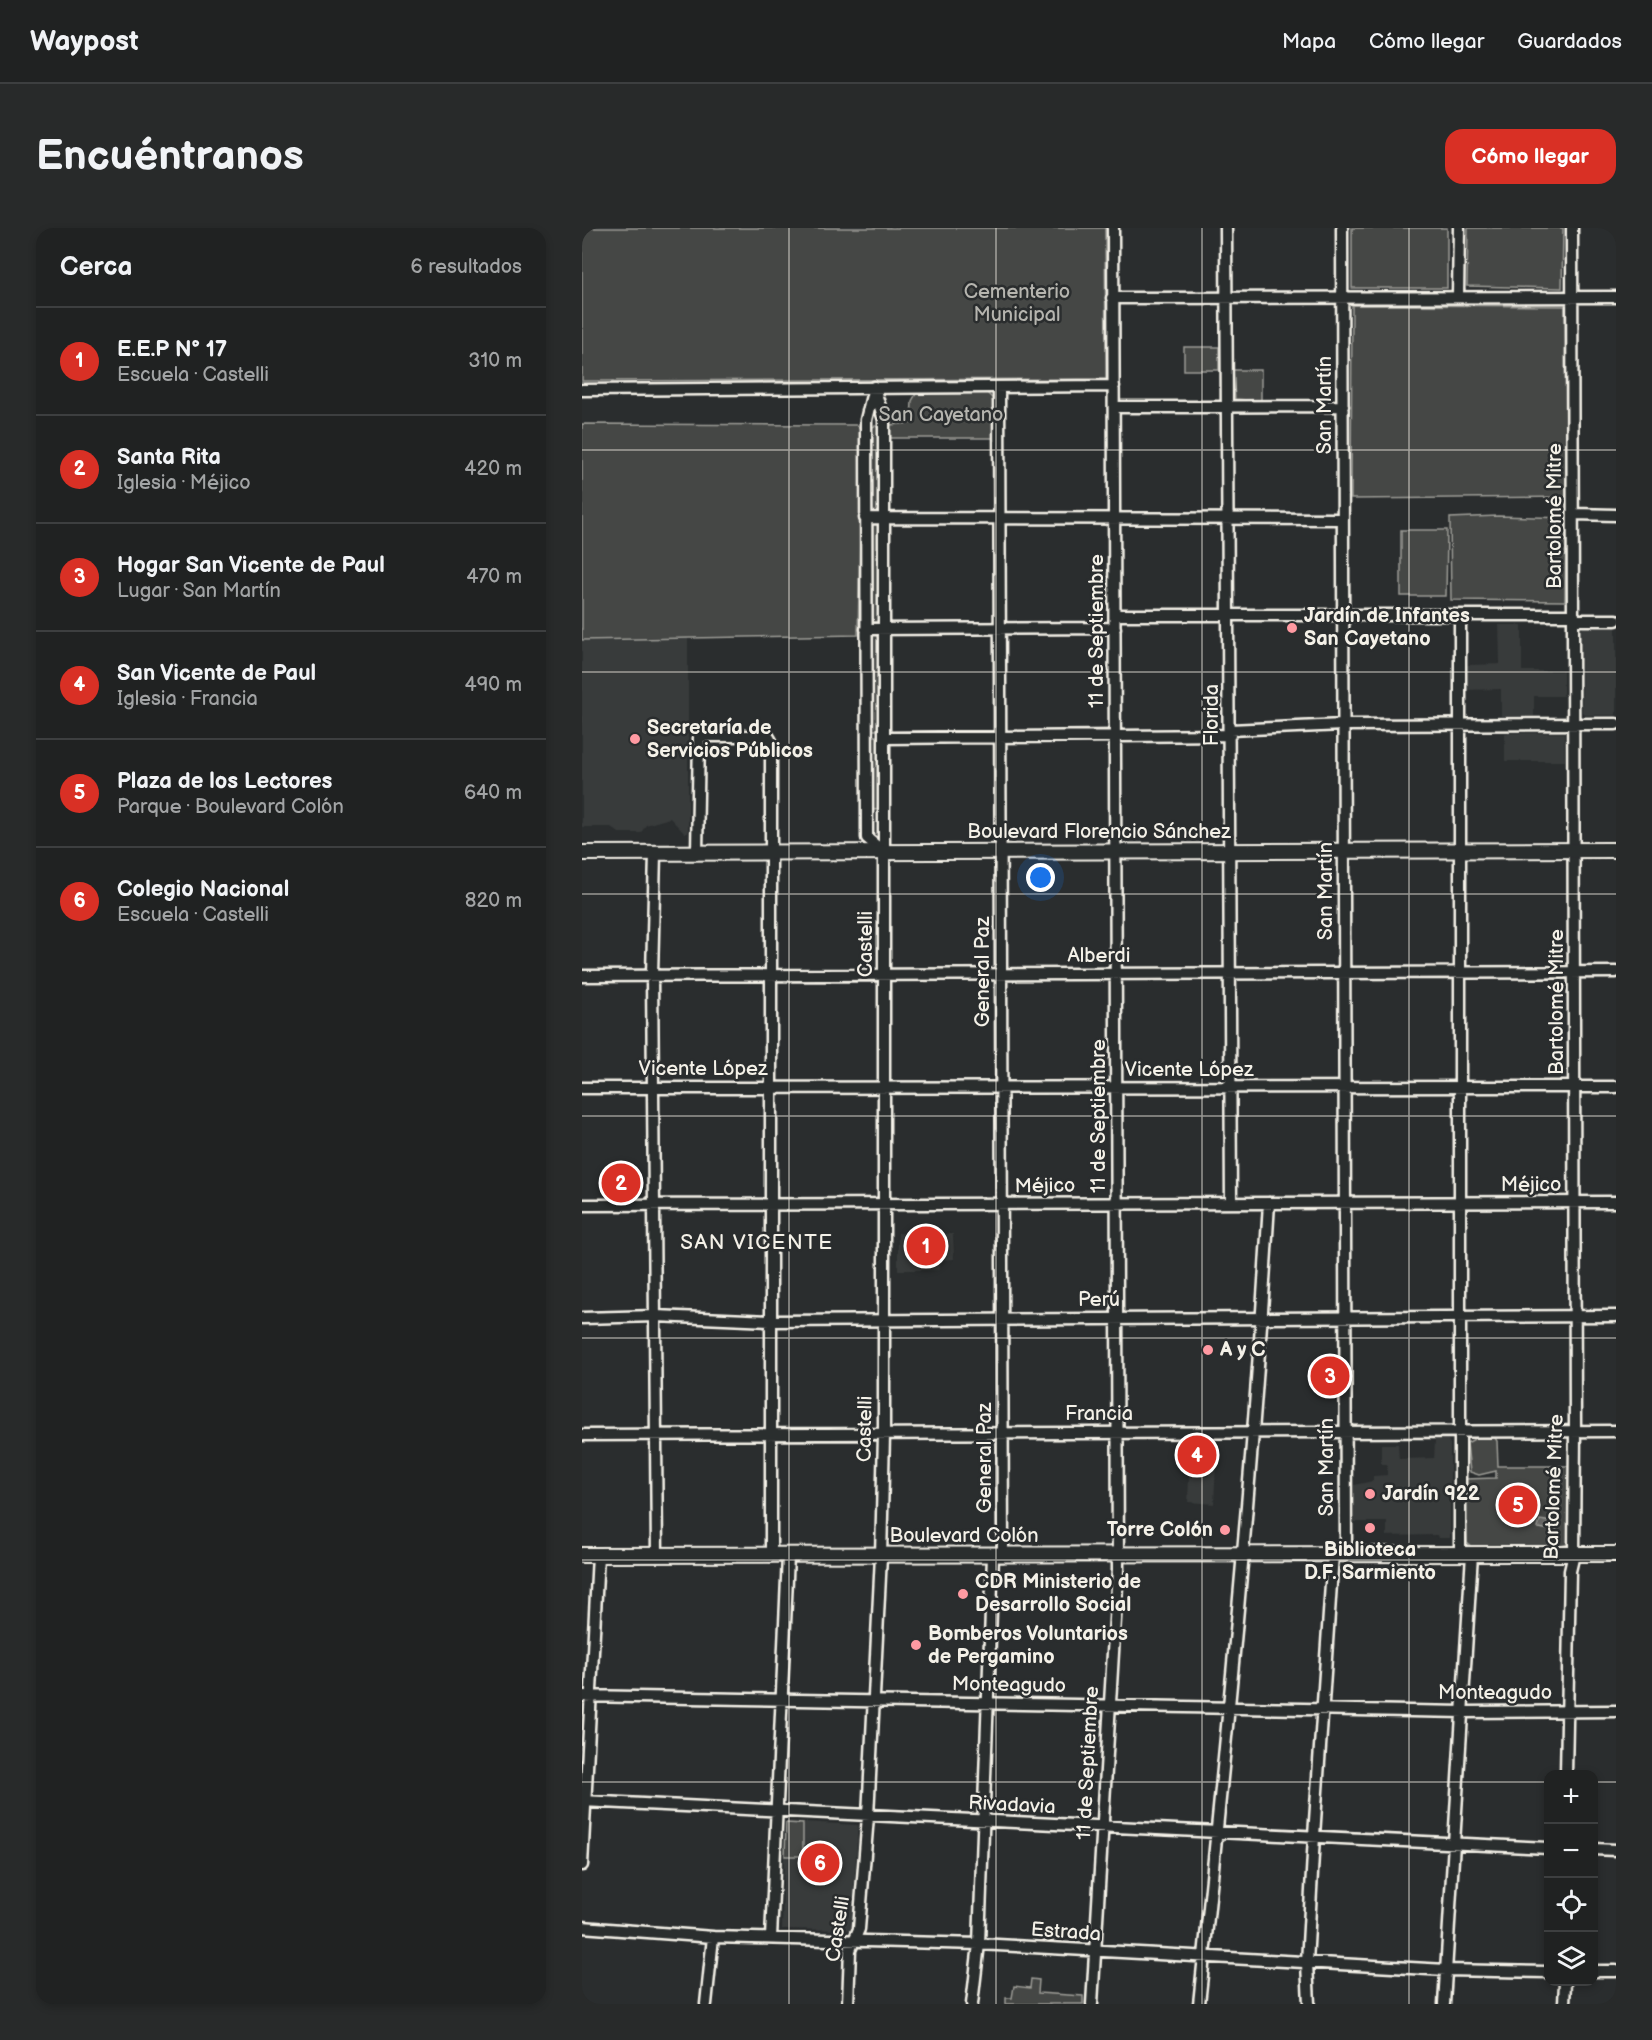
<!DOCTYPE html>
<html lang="es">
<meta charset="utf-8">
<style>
:root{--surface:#202222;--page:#282a2a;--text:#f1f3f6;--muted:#a2a4a5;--line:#3d3f40;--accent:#d93025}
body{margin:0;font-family:"Balsamiq Sans",sans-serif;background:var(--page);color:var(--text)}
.controls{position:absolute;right:18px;bottom:18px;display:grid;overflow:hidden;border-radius:12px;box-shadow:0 3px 9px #0003}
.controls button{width:54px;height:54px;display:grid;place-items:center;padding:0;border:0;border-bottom:2px solid var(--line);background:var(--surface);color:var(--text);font:30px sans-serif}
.you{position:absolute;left:459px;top:650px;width:21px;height:21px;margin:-15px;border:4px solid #fff;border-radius:50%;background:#1a73e8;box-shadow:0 0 0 9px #1a73e833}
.badge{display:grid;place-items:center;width:39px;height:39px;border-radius:50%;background:var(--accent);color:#fff;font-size:20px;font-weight:700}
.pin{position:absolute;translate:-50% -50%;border:3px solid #fff;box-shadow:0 2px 6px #0006}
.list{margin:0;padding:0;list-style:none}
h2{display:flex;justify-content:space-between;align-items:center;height:78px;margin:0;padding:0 24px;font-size:26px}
h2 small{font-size:20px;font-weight:400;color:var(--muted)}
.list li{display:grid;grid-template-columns:39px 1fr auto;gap:18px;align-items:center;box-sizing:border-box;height:108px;padding:0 24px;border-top:2px solid var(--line)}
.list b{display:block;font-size:22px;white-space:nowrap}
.list p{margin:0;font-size:20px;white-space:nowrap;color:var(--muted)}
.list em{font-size:20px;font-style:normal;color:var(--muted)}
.icon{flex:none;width:33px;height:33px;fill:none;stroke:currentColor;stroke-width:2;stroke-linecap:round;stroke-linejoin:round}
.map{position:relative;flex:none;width:1034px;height:1776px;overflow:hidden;border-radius:18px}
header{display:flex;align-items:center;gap:36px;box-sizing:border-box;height:84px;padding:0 30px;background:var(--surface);border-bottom:2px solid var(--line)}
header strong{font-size:28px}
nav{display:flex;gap:33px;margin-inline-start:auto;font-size:21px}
.intro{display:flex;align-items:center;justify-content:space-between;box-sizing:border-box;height:144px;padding:0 36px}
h1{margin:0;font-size:42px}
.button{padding:15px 27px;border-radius:18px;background:var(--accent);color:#fff;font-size:21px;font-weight:700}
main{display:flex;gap:36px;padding:0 36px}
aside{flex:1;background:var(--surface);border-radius:18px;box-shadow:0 3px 9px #0003}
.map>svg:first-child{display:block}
.built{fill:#373a3a}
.green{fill:#444645;stroke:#9c9c96;stroke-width:1.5}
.water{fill:#676866;stroke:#9f9f9a;stroke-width:1.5}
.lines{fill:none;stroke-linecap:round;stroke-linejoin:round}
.minor-casing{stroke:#f4f1e8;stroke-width:15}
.major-casing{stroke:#f4f1e8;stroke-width:18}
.minor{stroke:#2a2d2e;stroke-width:10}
.major{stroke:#2a2d2e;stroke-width:14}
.grid{fill:none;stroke:#f4f1e8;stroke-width:1.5;stroke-opacity:0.55}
.poi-dot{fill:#ff9aa2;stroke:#2a2d2e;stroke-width:2}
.labels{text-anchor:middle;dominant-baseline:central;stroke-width:5;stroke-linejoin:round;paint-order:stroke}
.park-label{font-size:20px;fill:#b6b5af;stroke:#2a2d2e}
.street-label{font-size:20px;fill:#f4f1e8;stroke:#2a2d2e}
.poi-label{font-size:20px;font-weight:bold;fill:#f4f1e8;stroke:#2a2d2e;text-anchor:start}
.neighbourhood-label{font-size:21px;letter-spacing:1.5px;fill:#f4f1e8;stroke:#2a2d2e}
</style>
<header>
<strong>Waypost</strong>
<nav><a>Mapa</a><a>Cómo llegar</a><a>Guardados</a></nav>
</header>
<div class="intro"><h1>Encuéntranos</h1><a class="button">Cómo llegar</a></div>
<main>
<aside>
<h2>Cerca<small>6 resultados</small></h2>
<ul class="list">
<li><span class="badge">1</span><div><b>E.E.P N° 17</b><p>Escuela · Castelli</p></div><em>310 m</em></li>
<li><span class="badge">2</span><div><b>Santa Rita</b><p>Iglesia · Méjico</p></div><em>420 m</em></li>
<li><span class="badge">3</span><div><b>Hogar San Vicente de Paul</b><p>Lugar · San Martín</p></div><em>470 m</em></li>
<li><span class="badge">4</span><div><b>San Vicente de Paul</b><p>Iglesia · Francia</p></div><em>490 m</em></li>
<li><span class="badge">5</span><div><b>Plaza de los Lectores</b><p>Parque · Boulevard Colón</p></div><em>640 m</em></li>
<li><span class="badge">6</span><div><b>Colegio Nacional</b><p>Escuela · Castelli</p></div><em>820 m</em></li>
</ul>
</aside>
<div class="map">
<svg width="1034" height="1776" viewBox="0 0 1034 1776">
<rect width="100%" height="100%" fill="#2a2d2e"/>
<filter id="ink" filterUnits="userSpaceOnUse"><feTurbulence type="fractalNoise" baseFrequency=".0167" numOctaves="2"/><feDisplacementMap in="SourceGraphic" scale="12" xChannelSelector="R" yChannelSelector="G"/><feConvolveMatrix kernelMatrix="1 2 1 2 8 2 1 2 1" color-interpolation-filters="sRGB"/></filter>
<g filter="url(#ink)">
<!-- built -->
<path class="built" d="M 917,397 L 940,397 L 940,443 L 981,443 L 981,468 L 952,468 L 952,488 L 919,488 L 919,461 L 885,462 L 885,437 L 918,436 Z
M 1002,399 L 1034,399 L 1034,487 L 1004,487 L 1000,484 L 999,402 Z
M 106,409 L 106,605 L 102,605 L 88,590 L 64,597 L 59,605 L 37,605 L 29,599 L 0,599 L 0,412 Z
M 923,505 L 982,505 L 983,533 L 923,533 Z
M 316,1005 L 371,1006 L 372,1031 L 357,1032 L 357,1042 L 316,1042 Z
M 853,1212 L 866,1212 L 868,1216 L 868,1310 L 856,1310 L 855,1307 L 805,1308 L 805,1294 L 772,1294 L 772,1257 L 791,1253 L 791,1248 L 805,1247 L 805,1236 L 799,1236 L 799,1216 L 816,1216 L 817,1231 L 852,1230 Z
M 627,1217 L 635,1217 L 632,1276 L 606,1274 L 607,1248 L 626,1248 Z
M 203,1593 L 276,1597 L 270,1702 L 200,1701 Z"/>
<!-- green -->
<path class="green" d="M 0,0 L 523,0 L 524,151 L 0,153 Z
M 770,0 L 865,0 L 865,60 L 770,60 Z
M 886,0 L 981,0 L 980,60 L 885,58 Z
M 770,77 L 983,78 L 984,269 L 769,271 Z
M 602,119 L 637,119 L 637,142 L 602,142 Z
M 651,142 L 679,142 L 679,173 L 653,171 Z
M 405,165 L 412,172 L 411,210 L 306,210 L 308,197 L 329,195 L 330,173 L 334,166 Z
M 0,196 L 275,197 L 280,203 L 276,407 L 0,412 Z
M 293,198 L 298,200 L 298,285 L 287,285 L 288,200 Z
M 916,288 L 984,290 L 983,373 L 869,372 L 868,290 Z
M 288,295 L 298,295 L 298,390 L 294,394 L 289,393 Z
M 819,302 L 865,302 L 864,368 L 819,368 Z
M 293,407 L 297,410 L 299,502 L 288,502 L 289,409 Z
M 288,508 L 298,508 L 298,580 L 293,582 L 289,580 Z
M 896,1209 L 913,1210 L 915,1213 L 916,1238 L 988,1238 L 986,1316 L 979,1318 L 889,1318 L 885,1315 L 883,1251 L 914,1250 L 914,1243 L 897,1247 L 888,1244 L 885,1215 Z
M 204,1595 L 221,1596 L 221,1628 L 203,1628 Z
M 449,1751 L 457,1752 L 456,1765 L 501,1768 L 501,1776 L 424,1776 L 424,1770 L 430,1770 L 432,1758 L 448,1760 Z"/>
<!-- water -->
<path class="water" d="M 958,1292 L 976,1295 L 974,1303 L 956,1300 Z"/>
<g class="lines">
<!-- minor casing -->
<g class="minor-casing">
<path id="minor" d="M 644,0 L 649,975
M 760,0 L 764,1327
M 876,69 L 877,0
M 530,70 L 1034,69
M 292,159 L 284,192 L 285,610 L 303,625
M 417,159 L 421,1328
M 0,162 L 532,158
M 532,179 L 761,178
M 992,286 L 1034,287
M 283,290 L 761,291
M 533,387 L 992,387
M 878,388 L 878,1326
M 992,392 L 1034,392
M 284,401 L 533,400
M 648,502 L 761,497 L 1034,496
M 302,510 L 648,507
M 73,625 L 70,747 L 75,1327
M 115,625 L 117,508 L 186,508 L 189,513 L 189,1328
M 0,748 L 1034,744
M 0,860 L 1034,859
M 0,977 L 1034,974
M 0,1090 L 74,1088 L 188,1093 L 1034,1088
M 0,1207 L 1034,1203
M 0,1468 L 882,1484 L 1034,1483
M 984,1546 L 988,1343 L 992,1326 L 993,1203 L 990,0
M 0,1573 L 966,1620
M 1011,1621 L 1034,1622
M 0,1637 L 16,1327
M 0,1699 L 131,1709 L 397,1716 L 864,1742 L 966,1744
M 189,1710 L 206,1328
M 1011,1743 L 1034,1743
M 124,1776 L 131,1709
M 266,1776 L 268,1722 L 277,1701 L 286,1588 L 299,1328 L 302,1207 L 302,192 L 292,159
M 390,1776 L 397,1716 L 411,1328
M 510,1776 L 536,1341 L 531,0
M 617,1776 C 645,1509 671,1242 687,975
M 727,1776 L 725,1735 L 732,1608 L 751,1326
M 862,1776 L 890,1326
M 982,1776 L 983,1754"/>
</g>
<!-- major casing -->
<g class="major-casing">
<path id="major" d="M 0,625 L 1034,622
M 0,1327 L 1034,1326"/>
</g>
<!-- minor -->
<use href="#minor" class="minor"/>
<!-- major -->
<use href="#major" class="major"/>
</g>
</g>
<!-- grid -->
<path class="grid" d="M 207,0 L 207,1776M 414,0 L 414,1776M 620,0 L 620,1776M 827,0 L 827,1776M 0,222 L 1034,222M 0,444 L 1034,444M 0,666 L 1034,666M 0,888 L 1034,888M 0,1110 L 1034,1110M 0,1332 L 1034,1332M 0,1554 L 966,1554M 1011,1554 L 1034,1554"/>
<!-- markers -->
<g class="poi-dot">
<circle cx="710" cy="400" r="6"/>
<circle cx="53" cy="511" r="6"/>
<circle cx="626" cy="1122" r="6"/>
<circle cx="788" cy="1266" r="6"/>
<circle cx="788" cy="1300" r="6"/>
<circle cx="643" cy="1302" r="6"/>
<circle cx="381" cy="1366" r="6"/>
<circle cx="334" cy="1417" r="6"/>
</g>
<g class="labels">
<!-- park labels -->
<g class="park-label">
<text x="435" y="64">Cementerio<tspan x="435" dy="23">Municipal</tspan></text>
<text x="359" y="187">San Cayetano</text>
</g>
<!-- street labels -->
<g class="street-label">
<text transform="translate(743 177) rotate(-90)">San Martín</text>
<text transform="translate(973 288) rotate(-90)">Bartolomé Mitre</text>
<text transform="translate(515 403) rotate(-90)">11 de Septiembre</text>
<text transform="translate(630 487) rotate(-90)">Florida</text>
<text x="517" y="604">Boulevard Florencio Sánchez</text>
<text transform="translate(744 663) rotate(-90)">San Martín</text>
<text transform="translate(284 716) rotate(-90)">Castelli</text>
<text x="517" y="728">Alberdi</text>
<text transform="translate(401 744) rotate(-90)">General Paz</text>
<text transform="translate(975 774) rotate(-90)">Bartolomé Mitre</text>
<text x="121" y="841">Vicente López</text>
<text x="607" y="842">Vicente López</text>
<text transform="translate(517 888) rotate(-90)">11 de Septiembre</text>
<text x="949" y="957">Méjico</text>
<text transform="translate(463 958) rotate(-1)">Méjico</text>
<text x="517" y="1072">Perú</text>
<text x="517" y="1186">Francia</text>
<text transform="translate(283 1201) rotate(-89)">Castelli</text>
<text transform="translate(403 1230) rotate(-90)">General Paz</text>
<text transform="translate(745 1239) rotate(-90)">San Martín</text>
<text transform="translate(972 1259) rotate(-88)">Bartolomé Mitre</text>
<text x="382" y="1308">Boulevard Colón</text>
<text transform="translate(427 1457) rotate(1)">Monteagudo</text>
<text x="913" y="1465">Monteagudo</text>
<text transform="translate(506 1535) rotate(-87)">11 de Septiembre</text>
<text transform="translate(430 1577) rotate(3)">Rivadavia</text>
<text transform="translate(256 1701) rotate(-81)">Castelli</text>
<text transform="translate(484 1704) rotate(4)">Estrada</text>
</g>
<!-- poi labels -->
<g class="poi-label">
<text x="722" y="388">Jardín de Infantes<tspan x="722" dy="23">San Cayetano</tspan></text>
<text x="65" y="500">Secretaría de<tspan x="65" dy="23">Servicios Públicos</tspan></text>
<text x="638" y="1122">A y C</text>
<text x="800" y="1266">Jardín 922</text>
<text x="631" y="1302" text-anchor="end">Torre Colón</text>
<text x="788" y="1322" text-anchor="middle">Biblioteca<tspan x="788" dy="23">D.F. Sarmiento</tspan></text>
<text x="393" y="1354">CDR Ministerio de<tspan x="393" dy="23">Desarrollo Social</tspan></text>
<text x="346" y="1406">Bomberos Voluntarios<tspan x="346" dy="23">de Pergamino</tspan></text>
</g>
<!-- neighbourhood labels -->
<g class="neighbourhood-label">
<text x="175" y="1014">SAN VICENTE</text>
</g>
</g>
</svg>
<div class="controls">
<button>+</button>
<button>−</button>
<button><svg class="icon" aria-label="locate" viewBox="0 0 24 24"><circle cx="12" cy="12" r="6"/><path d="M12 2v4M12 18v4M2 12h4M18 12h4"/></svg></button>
<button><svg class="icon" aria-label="layers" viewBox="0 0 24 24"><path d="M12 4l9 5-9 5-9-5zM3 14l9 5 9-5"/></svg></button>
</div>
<div class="you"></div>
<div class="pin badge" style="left:344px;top:1018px">1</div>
<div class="pin badge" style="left:39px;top:955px">2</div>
<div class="pin badge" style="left:748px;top:1148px">3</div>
<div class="pin badge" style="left:615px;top:1227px">4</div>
<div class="pin badge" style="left:936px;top:1277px">5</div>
<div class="pin badge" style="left:238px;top:1635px">6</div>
</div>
</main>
